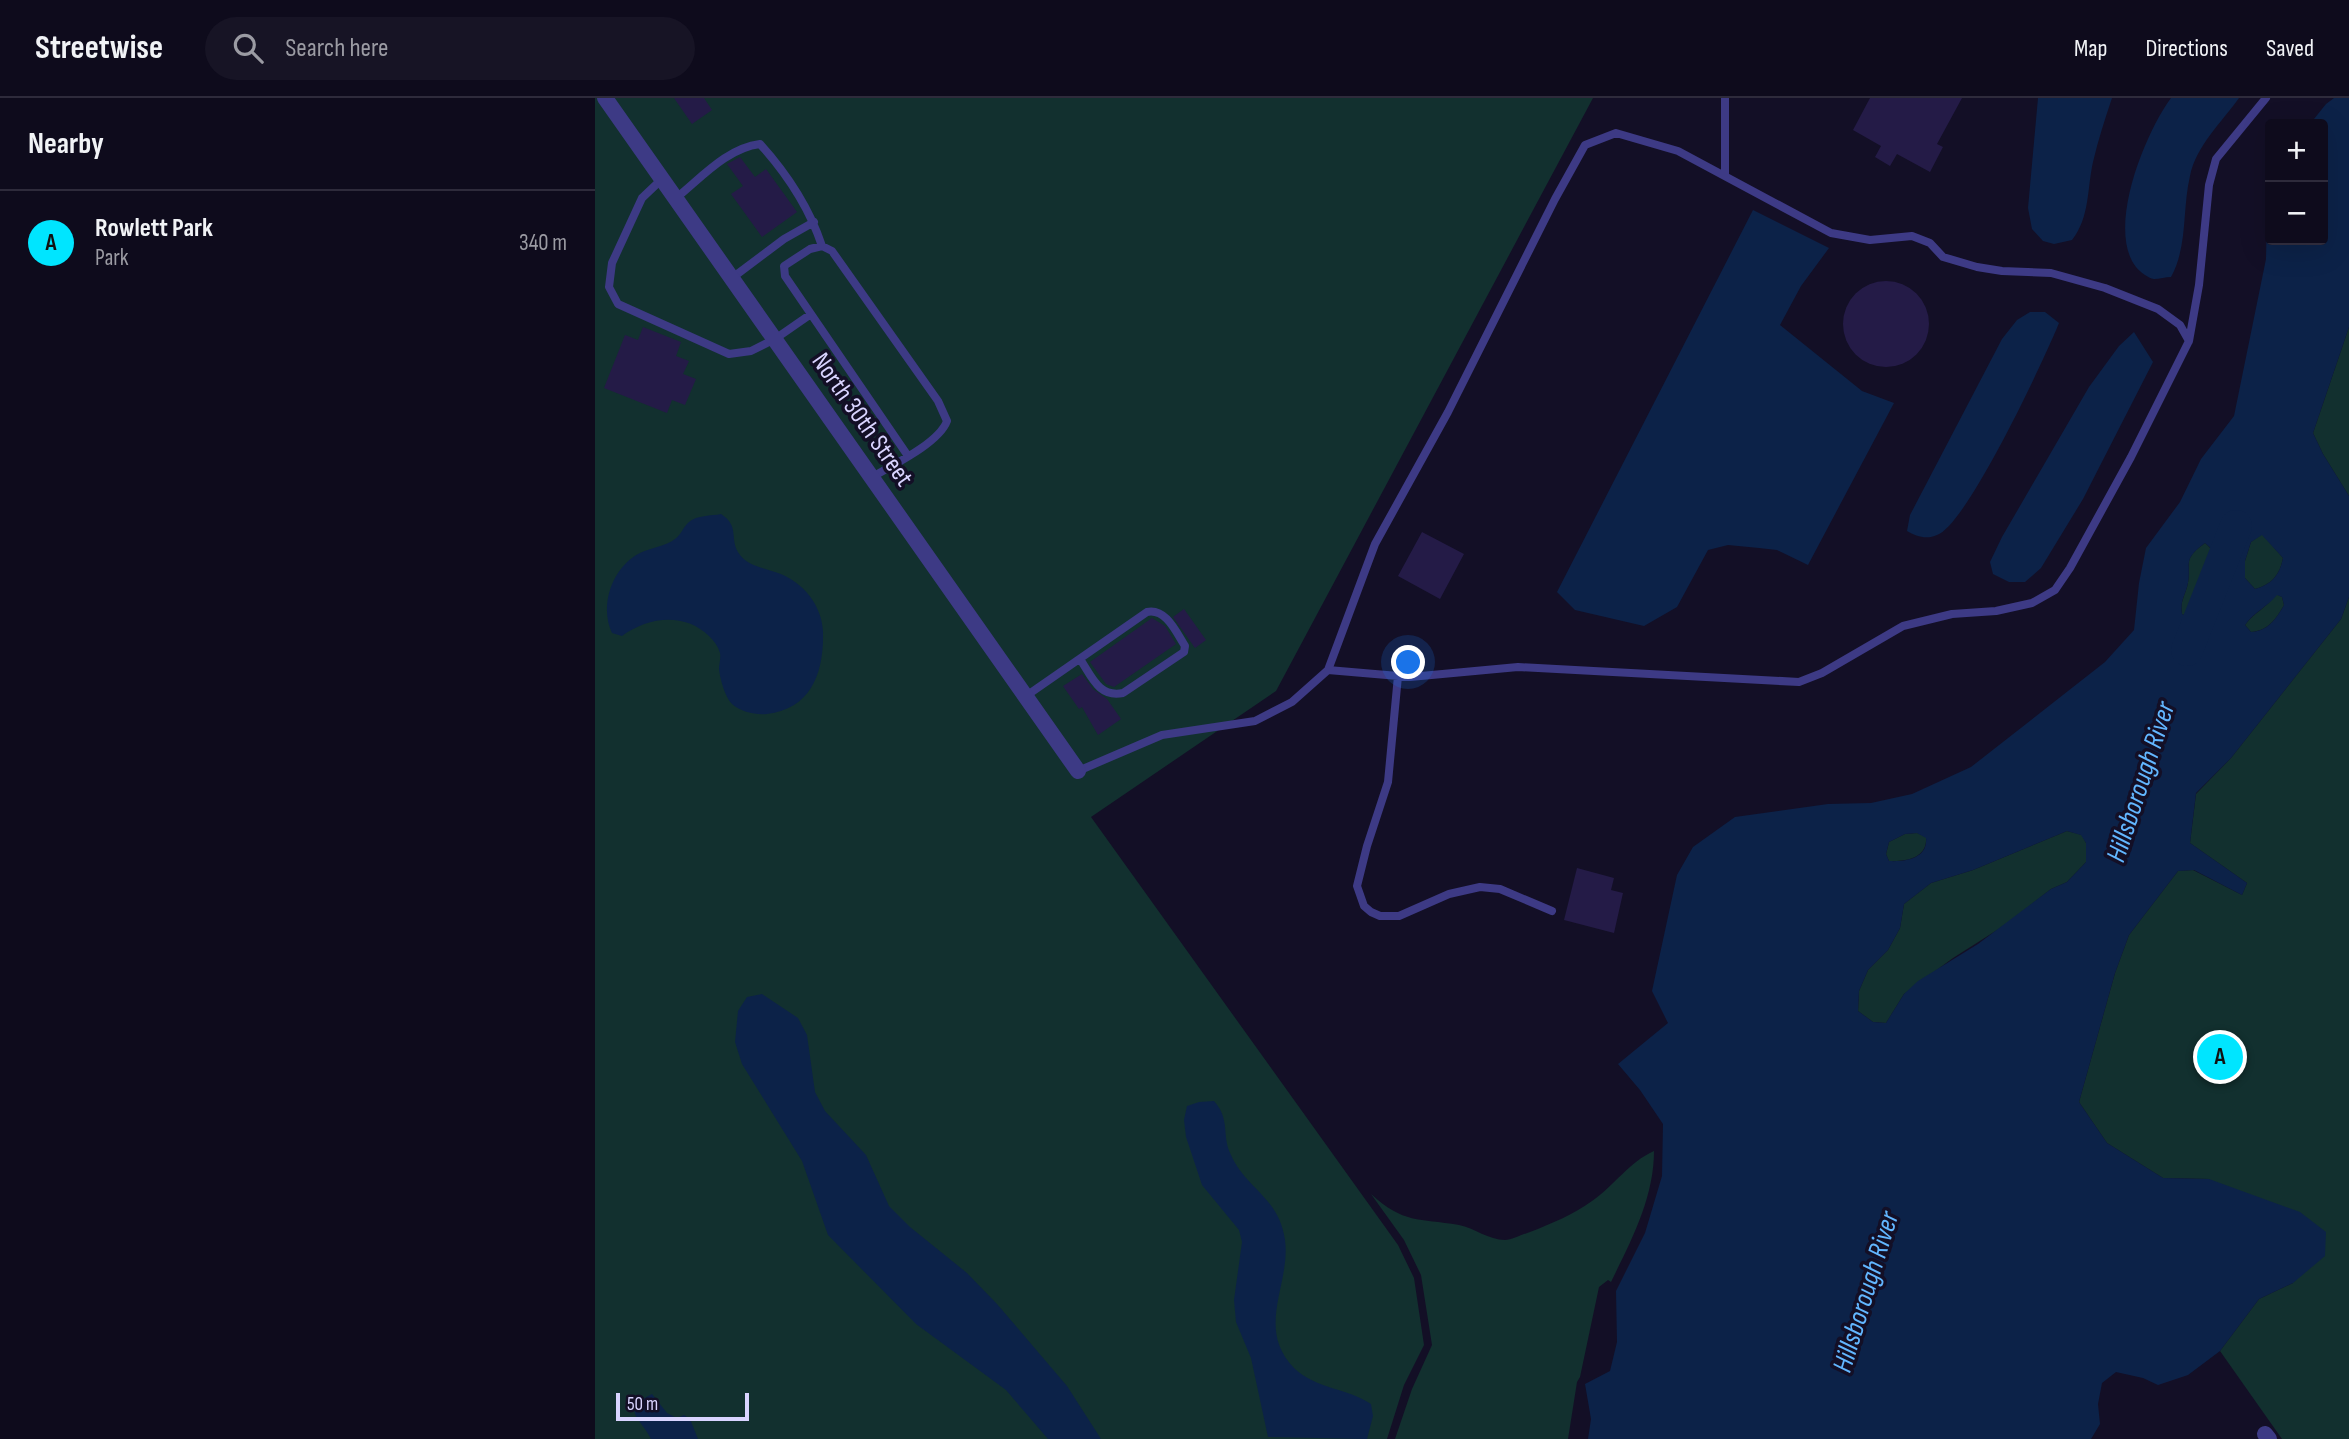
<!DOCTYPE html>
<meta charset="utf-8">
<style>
:root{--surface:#0e0b1c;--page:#171425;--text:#f1f3f6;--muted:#9b9ba3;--line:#2e2b3b;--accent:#00e5ff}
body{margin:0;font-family:"Sofia Sans Condensed",sans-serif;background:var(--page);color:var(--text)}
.controls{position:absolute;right:21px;top:21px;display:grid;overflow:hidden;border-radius:7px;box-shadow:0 7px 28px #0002}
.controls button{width:63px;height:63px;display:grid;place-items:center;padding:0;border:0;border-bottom:2px solid var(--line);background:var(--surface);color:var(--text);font:35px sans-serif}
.scale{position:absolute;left:21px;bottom:18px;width:133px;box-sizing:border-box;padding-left:7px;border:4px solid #d9d4ff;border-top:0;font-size:19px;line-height:24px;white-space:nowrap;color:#d9d4ff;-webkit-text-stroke:5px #130f26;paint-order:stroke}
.you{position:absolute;left:814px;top:565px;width:24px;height:24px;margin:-18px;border:5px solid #fff;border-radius:50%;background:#1a73e8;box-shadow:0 0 0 10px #1a73e833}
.badge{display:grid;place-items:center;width:46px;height:46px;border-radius:50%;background:var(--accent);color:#111;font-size:23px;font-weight:700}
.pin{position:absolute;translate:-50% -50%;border:4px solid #fff;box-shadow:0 2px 7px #0006}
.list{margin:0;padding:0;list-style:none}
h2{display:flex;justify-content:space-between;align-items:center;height:91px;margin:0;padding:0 28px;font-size:30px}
h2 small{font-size:23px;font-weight:400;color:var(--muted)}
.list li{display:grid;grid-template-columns:46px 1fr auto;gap:21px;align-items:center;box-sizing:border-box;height:105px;padding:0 28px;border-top:2px solid var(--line)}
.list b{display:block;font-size:26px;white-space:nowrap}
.list p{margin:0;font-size:23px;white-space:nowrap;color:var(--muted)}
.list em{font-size:23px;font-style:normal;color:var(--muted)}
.icon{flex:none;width:38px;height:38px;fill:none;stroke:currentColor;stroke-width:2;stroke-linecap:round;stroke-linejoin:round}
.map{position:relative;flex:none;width:1754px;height:1341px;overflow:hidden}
header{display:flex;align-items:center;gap:42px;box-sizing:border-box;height:98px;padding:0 35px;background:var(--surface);border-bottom:2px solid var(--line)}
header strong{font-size:33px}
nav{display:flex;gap:38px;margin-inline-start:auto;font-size:24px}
.search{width:490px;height:63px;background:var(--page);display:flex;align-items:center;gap:18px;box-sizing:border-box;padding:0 24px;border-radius:38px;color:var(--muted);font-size:26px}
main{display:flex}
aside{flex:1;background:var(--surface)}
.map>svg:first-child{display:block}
.green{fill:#12302f}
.water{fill:#0c2248;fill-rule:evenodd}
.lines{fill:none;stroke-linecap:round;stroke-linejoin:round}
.river{stroke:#0c2248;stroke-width:32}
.building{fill:#241b47}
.lane{stroke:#3d3a85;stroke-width:8}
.street{stroke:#3d3a85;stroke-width:16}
.labels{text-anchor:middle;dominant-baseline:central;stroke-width:7;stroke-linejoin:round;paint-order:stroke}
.street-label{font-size:26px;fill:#d9d4ff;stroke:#130f26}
.water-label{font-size:28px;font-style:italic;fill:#62b6ff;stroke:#130f26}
</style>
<header>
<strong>Streetwise</strong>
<div class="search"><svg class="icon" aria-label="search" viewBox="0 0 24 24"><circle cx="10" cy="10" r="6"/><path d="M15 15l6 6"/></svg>Search here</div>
<nav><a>Map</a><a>Directions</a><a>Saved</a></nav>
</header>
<main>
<aside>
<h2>Nearby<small></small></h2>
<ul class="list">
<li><span class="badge">A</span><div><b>Rowlett Park</b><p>Park</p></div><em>340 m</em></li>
</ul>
</aside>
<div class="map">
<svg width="1754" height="1341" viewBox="0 0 1754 1341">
<rect width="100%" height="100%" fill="#130f26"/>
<!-- green -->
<path class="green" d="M 0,0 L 998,0 L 681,593 L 496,719 L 803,1147 L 819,1180 L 829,1247 L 809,1287 L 792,1341 L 0,1341 Z
M 1754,229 L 1754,398 L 1728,356 L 1718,335 Z
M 1667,436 L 1688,460 C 1685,477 1676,487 1660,491 L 1650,480 L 1650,463 L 1656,444 Z
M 1610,445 C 1639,470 1623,503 1596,521 L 1587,516 C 1585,505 1589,499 1592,489 C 1598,466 1585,463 1610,445 Z
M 1681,496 L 1687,499 L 1689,507 C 1682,520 1673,533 1656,534 L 1650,527 C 1659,514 1672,510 1681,496 Z
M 1754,499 L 1754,1341 L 1687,1341 L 1625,1253 L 1664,1201 L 1698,1185 L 1614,1081 L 1568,1080 L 1512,1045 L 1484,1004 L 1520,875 L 1534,837 L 1583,773 L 1598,772 L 1647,797 L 1652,785 L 1595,745 L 1601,696 L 1636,660 L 1746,521 Z
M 1472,733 L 1487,737 L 1491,745 L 1491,764 L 1472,784 L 1456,791 L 1410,827 L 1358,860 L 1309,896 L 1291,925 L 1278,924 L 1263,913 L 1264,893 L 1273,872 L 1293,852 L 1305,830 L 1309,806 L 1336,785 L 1378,772 Z
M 1322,735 L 1331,739 C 1333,760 1311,764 1294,763 L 1291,756 L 1294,744 L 1310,736 Z
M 1059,1053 C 1059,1100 1036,1143 1016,1184 L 1013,1182 L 1004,1189 L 985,1279 L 982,1284 L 973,1341 L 800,1341 L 817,1291 L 837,1247 L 826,1177 L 809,1142 L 776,1096 C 809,1126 823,1120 864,1127 C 879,1130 894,1142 910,1142 C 917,1142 928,1136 935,1134 C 956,1126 979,1116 997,1103 C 1020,1087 1034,1064 1059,1053 Z"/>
<!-- water -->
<path class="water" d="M 1443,0 L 1517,0 C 1510,21 1503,42 1498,64 C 1492,91 1495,119 1477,142 L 1459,146 L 1448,143 L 1437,131 L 1433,110 Z
M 1576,0 L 1644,0 C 1627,24 1601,48 1595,78 C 1587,112 1593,148 1576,179 C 1571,179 1564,181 1559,181 C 1553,180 1545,174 1541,169 C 1511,131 1550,35 1576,0 Z
M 1739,0 L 1754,0 L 1754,229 L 1718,335 L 1728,356 L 1754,398 L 1754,499 L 1746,521 L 1636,660 L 1601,695 L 1595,745 L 1652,785 L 1647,797 L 1599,772 L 1583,773 L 1534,837 L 1520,875 L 1484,1004 L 1512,1045 L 1568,1080 L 1614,1081 L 1705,1114 L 1731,1134 L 1730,1158 L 1698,1185 L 1664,1201 L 1625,1253 L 1593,1277 L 1563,1287 L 1548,1280 L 1521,1274 L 1507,1285 L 1503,1306 L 1505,1326 L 1496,1341 L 993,1341 L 996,1321 L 990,1286 L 1015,1273 L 1022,1244 L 1021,1193 L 1050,1135 L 1067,1078 L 1068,1026 L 1045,992 L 1023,966 L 1073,925 L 1057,893 L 1082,777 L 1098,749 L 1140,719 L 1233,706 L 1276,705 L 1317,696 L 1376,669 L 1510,564 L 1539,532 L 1544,485 L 1551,450 L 1585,404 L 1606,361 L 1639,318 L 1671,161 L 1672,113 L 1675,102 L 1675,142 L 1728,142 L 1728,26 L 1715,26 L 1731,6 ZM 1667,437 L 1688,460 C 1685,477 1676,487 1660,491 L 1650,480 L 1650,463 L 1656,444 ZM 1610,445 C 1639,468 1622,504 1596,521 L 1587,516 C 1585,505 1589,499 1592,489 C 1598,467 1585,463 1610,445 ZM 1682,497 L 1687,499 L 1689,507 C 1682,520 1672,534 1656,534 L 1650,527 C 1659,514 1672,509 1682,497 ZM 1472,733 L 1486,737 L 1491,745 L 1491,764 L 1472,784 L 1456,791 L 1383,846 L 1323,883 L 1309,896 L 1291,925 L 1278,924 L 1263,913 L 1264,893 L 1273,872 L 1293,852 L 1305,830 L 1309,806 L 1336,785 L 1378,772 ZM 1322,735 L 1331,740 C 1333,760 1311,764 1294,763 L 1291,756 L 1294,744 L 1310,736 Z
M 1158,112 L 1234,150 L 1206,188 L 1185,227 L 1267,293 L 1299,305 L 1213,467 L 1182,452 L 1164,450 L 1133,447 L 1113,452 L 1082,509 L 1049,528 L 980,512 L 962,494 Z
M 1435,214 L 1450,214 L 1464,225 C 1450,260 1372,427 1342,437 C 1331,442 1321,438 1312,433 L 1315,417 L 1407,241 L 1422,222 Z
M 1539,234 L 1558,264 L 1488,401 L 1446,470 L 1430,484 L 1414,484 L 1398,476 L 1395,464 L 1407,439 L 1494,289 L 1524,248 Z
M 126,416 C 146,429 133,441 145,457 C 153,468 170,470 183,475 C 208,484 227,507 228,534 C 229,575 216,611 172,616 C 160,617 146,614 137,606 C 130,599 125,581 124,571 C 124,566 126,561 125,555 C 123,548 119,543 114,538 C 89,514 53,519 27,538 L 17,535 C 4,508 17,469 45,455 C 55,450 71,448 80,441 C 86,437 88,429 94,424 C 102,417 116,418 126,416 Z
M 167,896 L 203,920 L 212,937 L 220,994 L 230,1013 L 271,1057 L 294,1108 L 315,1129 L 372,1175 L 402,1206 L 472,1288 L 506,1341 L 453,1341 L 411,1292 L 321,1226 L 233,1137 L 207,1063 L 147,966 L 140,944 L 143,913 L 152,899 Z
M 619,1003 C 636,1022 626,1037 636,1057 C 651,1091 684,1099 690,1142 C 696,1186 660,1230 699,1270 C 721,1291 752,1290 776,1306 L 778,1318 L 772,1341 L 673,1339 L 656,1260 L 641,1224 L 639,1202 L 647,1144 L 644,1132 L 607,1087 L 591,1039 L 589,1022 L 592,1008 L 604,1004 Z
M 57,1296 L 72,1315 L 82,1320 L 89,1317 L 95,1321 L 103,1341 L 56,1341 C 46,1320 24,1312 57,1296 Z"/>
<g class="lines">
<!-- river -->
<path class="river" d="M 1592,552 L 1641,428"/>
</g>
<!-- building -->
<path class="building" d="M 79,0 L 109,0 L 117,12 L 97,26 Z
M 1275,0 L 1367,0 L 1342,46 L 1348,49 L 1335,74 L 1302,56 L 1295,68 L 1280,59 L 1286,48 L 1258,32 Z
M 145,59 L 160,79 L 171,71 L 202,114 L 167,139 L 136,96 L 148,88 L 132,66 Z
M1248 226a43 43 0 1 1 86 0a43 43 0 1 1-86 0Z
M 48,229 L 86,244 L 81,258 L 94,263 L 88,276 L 101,281 L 90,307 L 77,302 L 72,315 L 9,290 L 30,237 L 43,242 Z
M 827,434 L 869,456 L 845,501 L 803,478 Z
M 589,511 L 611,542 L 600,550 L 578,519 Z
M 557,520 L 570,528 L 581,546 L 519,589 L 511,586 L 495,564 Z
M 487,576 L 498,591 L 512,601 L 526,621 L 503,637 L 487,609 L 484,611 L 468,588 Z
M 982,770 L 1019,780 L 1016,792 L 1028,795 L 1019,835 L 969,822 Z"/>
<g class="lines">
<!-- lane -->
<path class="lane" d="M 1130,78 L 1130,0
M 67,81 L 47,100 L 17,165 L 14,189 L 23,206 L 134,256 L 156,253 L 180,241 L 216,216
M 81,100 C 106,80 132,50 165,46 C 193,77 214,109 227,148
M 137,180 L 189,141 L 219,124
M 1594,243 L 1604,187 L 1614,87 L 1621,61 L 1671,0
M 277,379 C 298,367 344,345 352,323 L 343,303 L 237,153 L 227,148 L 215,151 L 189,168 L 190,178 L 313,358
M 803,578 L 793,684 L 772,748 L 762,788 L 769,808 L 776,814 L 785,818 L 804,818 L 854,796 L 885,789 L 905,791 L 957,813
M 431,598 L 552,514 C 571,510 581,534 590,548 L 589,554 L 528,595 C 504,600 497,579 485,561
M 483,673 L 567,637 L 660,623 L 697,604 L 733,572 L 815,579 L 923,569 L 1204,584 L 1227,575 L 1308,528 L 1357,516 L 1401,513 L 1437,505 L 1460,492 L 1475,470 L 1536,359 L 1594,243 L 1585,227 L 1563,211 L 1510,190 L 1456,175 L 1407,173 L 1382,169 L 1348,159 L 1335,145 L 1317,138 L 1275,142 L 1236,135 L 1083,53 L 1021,35 L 990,47 L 960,101 L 853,314 L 780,446 L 733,572"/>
<!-- street -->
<path class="street" d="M 10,0 L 483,673
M 1670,1336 L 1674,1341"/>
</g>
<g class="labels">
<!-- street labels -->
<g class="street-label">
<text transform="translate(267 322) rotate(55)">North 30th Street</text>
</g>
<!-- water labels -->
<g class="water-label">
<text transform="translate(1546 684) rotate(-72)">Hillsborough River</text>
<text transform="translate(1271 1194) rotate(-73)">Hillsborough River</text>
</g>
</g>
</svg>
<div class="controls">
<button>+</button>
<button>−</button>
</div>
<div class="scale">50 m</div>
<div class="you"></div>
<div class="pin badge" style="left:1625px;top:959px">A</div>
</div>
</main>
